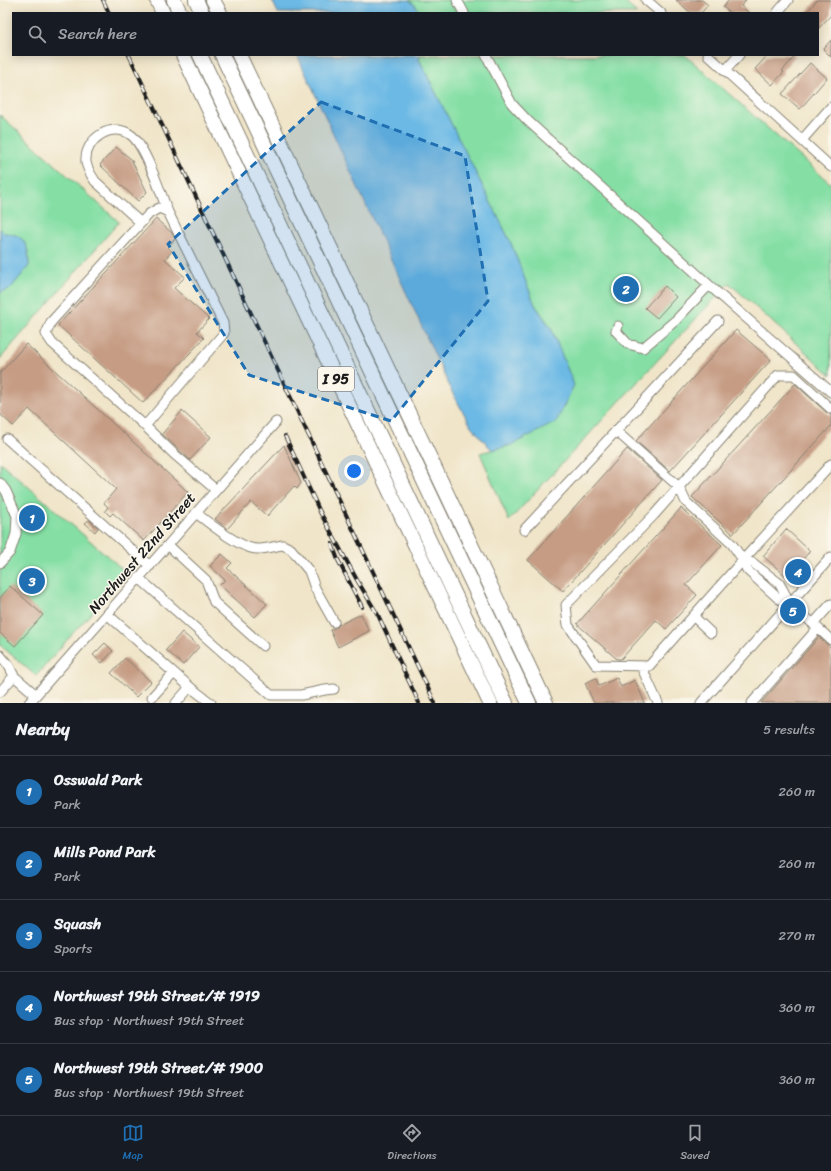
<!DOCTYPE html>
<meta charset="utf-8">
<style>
:root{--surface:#171b24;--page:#242831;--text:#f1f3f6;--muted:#9ea1a6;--line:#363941;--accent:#1f6fb2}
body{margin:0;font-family:Sriracha,sans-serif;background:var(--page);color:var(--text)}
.you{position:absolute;left:354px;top:471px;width:14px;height:14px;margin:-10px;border:3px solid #fff;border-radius:50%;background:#1a73e8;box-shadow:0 0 0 6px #1a73e833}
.badge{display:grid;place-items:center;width:26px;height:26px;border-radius:50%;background:var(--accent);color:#fff;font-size:13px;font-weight:700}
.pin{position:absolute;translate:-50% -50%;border:2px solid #fff;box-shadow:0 1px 4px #0006}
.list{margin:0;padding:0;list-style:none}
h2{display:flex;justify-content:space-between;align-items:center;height:52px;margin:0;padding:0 16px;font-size:17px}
h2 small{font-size:13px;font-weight:400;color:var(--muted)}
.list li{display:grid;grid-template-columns:26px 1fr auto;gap:12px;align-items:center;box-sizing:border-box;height:72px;padding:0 16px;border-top:1px solid var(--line)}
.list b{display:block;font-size:15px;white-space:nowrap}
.list p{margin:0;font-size:13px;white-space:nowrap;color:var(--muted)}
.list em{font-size:13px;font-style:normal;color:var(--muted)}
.icon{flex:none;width:22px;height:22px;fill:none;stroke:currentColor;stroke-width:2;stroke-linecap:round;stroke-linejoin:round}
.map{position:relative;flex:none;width:831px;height:703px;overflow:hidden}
.search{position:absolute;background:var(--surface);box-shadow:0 2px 10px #0003;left:12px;right:12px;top:12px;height:44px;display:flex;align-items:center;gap:10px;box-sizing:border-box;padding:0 14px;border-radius:0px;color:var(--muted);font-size:15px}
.sheet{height:412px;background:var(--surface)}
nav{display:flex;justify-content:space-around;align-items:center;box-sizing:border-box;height:56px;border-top:1px solid var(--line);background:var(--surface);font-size:11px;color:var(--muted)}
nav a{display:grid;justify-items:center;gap:2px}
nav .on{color:var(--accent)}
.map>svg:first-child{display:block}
.green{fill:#85dfa5;stroke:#507e60}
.water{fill:#6cb9e5;stroke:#446a80}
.building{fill:#c69c84}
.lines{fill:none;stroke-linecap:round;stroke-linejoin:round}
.minor-casing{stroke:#868072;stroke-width:11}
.highway-casing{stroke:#868072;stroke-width:16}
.minor{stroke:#fff;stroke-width:9}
.highway{stroke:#fff;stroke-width:14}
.rail-casing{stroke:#1c1c1c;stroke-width:4}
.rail{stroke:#fbf7ec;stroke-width:2.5;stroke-dasharray:8;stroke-linecap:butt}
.marked{fill:#1f6fb2;fill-opacity:0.2;stroke:#1f6fb2;stroke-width:3;stroke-dasharray:8 5;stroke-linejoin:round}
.labels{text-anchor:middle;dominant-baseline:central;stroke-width:3;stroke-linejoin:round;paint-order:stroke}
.shield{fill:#fbf7ec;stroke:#5f5e5a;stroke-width:1}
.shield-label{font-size:14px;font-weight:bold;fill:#1c1c1c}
.street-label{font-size:15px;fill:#1c1c1c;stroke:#fbf7ec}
</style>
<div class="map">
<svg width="831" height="703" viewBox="0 0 831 703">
<rect width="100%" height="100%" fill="#fbf7ec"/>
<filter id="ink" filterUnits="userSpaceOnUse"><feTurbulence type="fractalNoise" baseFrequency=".025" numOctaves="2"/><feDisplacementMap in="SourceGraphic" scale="8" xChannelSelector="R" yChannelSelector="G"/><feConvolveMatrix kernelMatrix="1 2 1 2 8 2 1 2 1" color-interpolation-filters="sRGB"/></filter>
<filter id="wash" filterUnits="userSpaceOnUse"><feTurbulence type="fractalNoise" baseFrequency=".012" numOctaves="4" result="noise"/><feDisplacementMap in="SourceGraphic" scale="16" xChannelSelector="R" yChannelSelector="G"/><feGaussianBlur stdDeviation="0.9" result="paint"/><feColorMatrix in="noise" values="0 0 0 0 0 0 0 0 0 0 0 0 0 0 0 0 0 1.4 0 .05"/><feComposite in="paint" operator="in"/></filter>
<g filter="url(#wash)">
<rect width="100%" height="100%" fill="#f0e5c9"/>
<!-- green -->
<path class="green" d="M 409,0 L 622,0 L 637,13 L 420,13 L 415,5 Z
M 420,55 L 685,55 L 831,184 L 831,375 L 729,283 L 509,521 L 480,453 L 511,445 L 551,328 L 535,305 L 419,59 Z
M 0,115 L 119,222 L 0,359 Z
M 0,462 L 128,574 L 73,633 L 36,676 L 0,645 Z"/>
<!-- water -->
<path class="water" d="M 272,0 L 409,0 L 415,5 L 420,13 L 278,13 Z
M 297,55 L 420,55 L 419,59 L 510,241 L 535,305 L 551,328 L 574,385 L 556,422 L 511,445 L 492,450 L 471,426 L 452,392 Z
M 0,229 L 4,233 C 26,234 29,247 29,266 L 10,289 L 1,292 L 0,294 Z"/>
<g id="blocks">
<!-- building -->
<path class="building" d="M 676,0 L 702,0 L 708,5 L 701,13 L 691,13 Z
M 729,0 L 746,0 L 741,6 L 749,13 L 730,13 L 723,7 Z
M 817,0 L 831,0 L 831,15 L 818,29 L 818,13 L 806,13 Z
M 831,40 L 831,57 L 823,49 Z
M 768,55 L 796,55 L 782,71 L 784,72 L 772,85 L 755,69 Z
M 810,63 L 827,78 L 800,109 L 782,94 Z
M 116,147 L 131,159 L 147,192 L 138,201 L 100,165 Z
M 156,219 L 172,233 L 175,239 L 168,247 L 172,251 L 165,259 L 185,277 L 174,288 L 209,319 L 197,332 L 204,338 L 143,403 L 58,325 Z
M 665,286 L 676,297 L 657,318 L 645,308 Z
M 736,330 L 771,360 L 670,471 L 636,441 Z
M 26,344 L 188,492 L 144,541 L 113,513 L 110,516 L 105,511 L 108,507 L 104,503 L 116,489 L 29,409 L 13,426 L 0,414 L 0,373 Z
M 795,384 L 827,413 L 831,415 L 831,426 L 733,534 L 692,497 Z
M 182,411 L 211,437 L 190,460 L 162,434 Z
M 284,445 L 301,483 L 297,489 L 294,486 L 267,516 L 251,502 L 227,529 L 224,526 L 215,519 Z
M 627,449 L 662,480 L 563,591 L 528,560 Z
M 681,508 L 722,545 L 686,585 L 697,595 L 666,629 L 656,620 L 621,659 L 617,659 L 577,624 Z
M 89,520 L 98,528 L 95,532 L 85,523 Z
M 786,529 L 810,551 L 787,577 L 763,556 Z
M 222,554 L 232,563 L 227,568 L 267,604 L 255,617 L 220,585 L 225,580 L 210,566 Z
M 10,586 L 43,615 L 15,646 L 0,633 L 0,598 Z
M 361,614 L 369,631 L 338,647 L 330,630 L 337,627 L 339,625 Z
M 182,632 L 199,647 L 183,665 L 166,650 Z
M 819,637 L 831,648 L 831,703 L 761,703 Z
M 105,643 L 113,651 L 102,663 L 93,655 Z
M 125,658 L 151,682 L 136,697 L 111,673 Z
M 596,678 L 599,686 L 617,678 L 621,687 L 635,680 L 645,703 L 594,703 L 585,683 Z"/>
</g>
</g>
<g filter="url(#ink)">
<use href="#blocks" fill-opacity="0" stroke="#868072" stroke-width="1"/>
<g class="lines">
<!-- minor casing -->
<g class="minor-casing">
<path id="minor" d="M 457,0 L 464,13
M 646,0 L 661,13
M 777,13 L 788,0
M 486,55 L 512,104 L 528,121 L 719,294 L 831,392
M 708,55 L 831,167
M 725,71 L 739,55
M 802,140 L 831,107
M 141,223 L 95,181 C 91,175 87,169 86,162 C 84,139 112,121 131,135 C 145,145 161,194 168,212
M 618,326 L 616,331 L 628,344 L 643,348 L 676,320 L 709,285
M 831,409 L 794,375 L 778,375 L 654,515 L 566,605 L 568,625 L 596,665 L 649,666 L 743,560 L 831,464
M 145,426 L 224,333 L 223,323 L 168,212 L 159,208 L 149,214 L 51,322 L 46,334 L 52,343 L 143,424 L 174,454 L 216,490
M 616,431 L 679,487 L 686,502 L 732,544 L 743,560 L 747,570 L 779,599 L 790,603
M 7,439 L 150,566
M 0,483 L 6,491 L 17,516 L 16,534 L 10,552 L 0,563
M 196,513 C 209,523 242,550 258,549 C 266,549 275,546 283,545 L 291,549 L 309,571 L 315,588 L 334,622
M 524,530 L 718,321
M 168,545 L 206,580 L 214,602 L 263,646
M 743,560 L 753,563 L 779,583 L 790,603 L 831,640
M 139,578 L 271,695 L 301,695 L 325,690 L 334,689
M 107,614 L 190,687 L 176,703
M 693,616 L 711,633
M 813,624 L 831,604
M 0,655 L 9,666 L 14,676 L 36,695
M 641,666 L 658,703
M 190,687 L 211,703
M 0,692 L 14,676
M 152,697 L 174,673
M 29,703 L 276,422
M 701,703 L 831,557
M 752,703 L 818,628"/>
</g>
<!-- highway casing -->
<g class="highway-casing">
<path id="highway" d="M 157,0 L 163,13
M 174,0 L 180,13
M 196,0 L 202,13
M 213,0 L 220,13
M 183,55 L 490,703
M 200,55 L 506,703
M 222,55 L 529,703
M 239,55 L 546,703"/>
</g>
<!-- minor -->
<use href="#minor" class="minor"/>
<!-- highway -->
<use href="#highway" class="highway"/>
<!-- rail casing -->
<g class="rail-casing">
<path id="rail" d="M 103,0 L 109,13
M 129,55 L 435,703
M 285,436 L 320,512 L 357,580 L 378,615 L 419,703
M 332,544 L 338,560 L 362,607"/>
</g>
<!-- rail -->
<use href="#rail" class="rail"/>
</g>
</g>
<!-- marked area -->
<path class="marked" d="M 321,102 L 465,156 L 488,301 L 391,421 L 249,375 L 168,244 Z"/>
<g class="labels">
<!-- shield labels -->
<rect class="shield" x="318" y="367" width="36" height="24" rx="3"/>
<g class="shield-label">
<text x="336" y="379">I 95</text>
</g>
<!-- street labels -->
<g class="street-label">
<text transform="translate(142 553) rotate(-49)">Northwest 22nd Street</text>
</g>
</g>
</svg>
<div class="you"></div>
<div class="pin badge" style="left:32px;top:518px">1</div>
<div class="pin badge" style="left:626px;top:289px">2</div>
<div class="pin badge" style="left:32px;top:581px">3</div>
<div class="pin badge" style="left:798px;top:572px">4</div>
<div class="pin badge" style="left:793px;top:611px">5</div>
<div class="search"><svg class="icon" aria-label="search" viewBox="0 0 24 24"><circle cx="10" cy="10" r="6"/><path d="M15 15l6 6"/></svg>Search here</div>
</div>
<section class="sheet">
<h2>Nearby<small>5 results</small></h2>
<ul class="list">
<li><span class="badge">1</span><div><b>Osswald Park</b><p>Park</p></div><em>260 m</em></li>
<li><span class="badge">2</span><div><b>Mills Pond Park</b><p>Park</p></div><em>260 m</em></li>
<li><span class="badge">3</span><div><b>Squash</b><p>Sports</p></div><em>270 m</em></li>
<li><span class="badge">4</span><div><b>Northwest 19th Street/# 1919</b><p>Bus stop · Northwest 19th Street</p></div><em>360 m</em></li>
<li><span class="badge">5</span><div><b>Northwest 19th Street/# 1900</b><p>Bus stop · Northwest 19th Street</p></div><em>360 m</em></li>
</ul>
</section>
<nav>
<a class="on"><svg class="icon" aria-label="map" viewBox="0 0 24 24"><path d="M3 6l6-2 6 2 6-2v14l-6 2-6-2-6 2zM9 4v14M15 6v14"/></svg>Map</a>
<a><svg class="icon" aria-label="directions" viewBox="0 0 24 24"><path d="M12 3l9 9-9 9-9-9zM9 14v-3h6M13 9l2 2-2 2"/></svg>Directions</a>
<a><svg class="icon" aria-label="saved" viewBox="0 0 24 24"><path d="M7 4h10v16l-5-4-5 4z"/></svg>Saved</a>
</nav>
